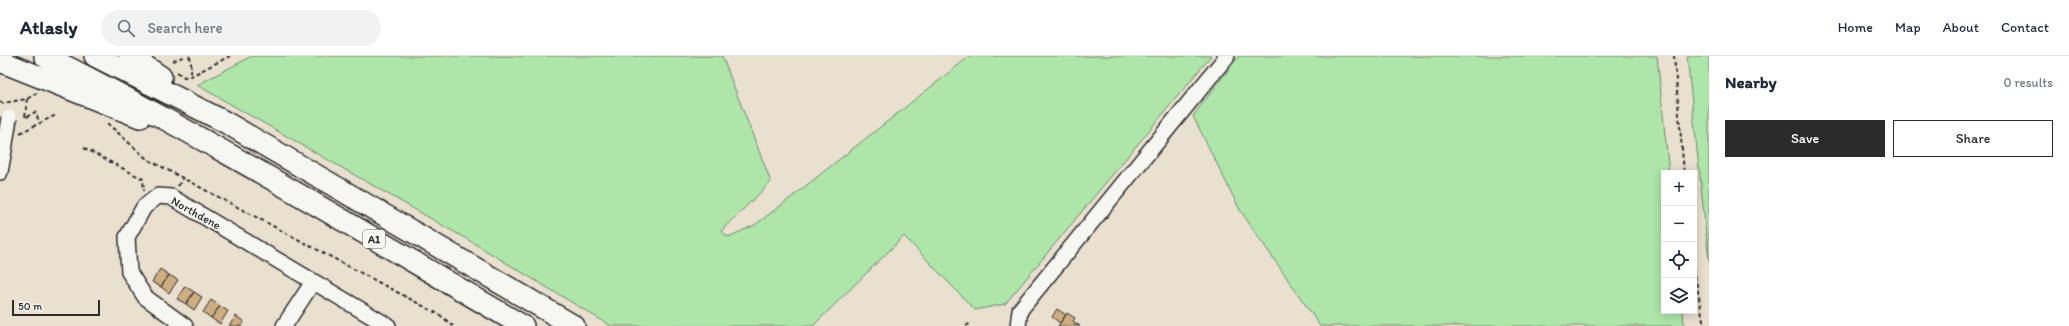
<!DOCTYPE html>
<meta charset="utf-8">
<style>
:root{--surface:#fff;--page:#f2f2f3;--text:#1f2937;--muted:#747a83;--line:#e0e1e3;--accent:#2b2b2b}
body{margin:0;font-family:Itim,sans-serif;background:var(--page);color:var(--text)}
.controls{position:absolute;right:12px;bottom:12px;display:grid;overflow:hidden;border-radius:0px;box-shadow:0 2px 10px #0003}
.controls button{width:36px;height:36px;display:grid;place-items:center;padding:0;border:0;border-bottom:1px solid var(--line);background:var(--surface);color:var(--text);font:20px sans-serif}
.scale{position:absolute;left:12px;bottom:10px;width:88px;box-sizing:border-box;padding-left:4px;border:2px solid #2b2b2b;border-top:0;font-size:11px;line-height:14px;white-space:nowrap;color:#2b2b2b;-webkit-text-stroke:3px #f6f6f2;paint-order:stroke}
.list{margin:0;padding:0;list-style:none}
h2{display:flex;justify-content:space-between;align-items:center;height:52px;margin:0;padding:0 16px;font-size:17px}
h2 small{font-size:13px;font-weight:400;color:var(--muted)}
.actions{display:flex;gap:8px;padding:12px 16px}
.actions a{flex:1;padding:9px 0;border:1px solid var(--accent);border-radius:0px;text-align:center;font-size:14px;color:var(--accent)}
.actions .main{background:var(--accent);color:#fff}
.icon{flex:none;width:22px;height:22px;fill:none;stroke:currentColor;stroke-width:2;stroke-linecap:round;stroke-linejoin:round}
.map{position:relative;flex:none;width:1709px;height:270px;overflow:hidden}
header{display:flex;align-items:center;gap:24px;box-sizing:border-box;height:56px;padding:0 20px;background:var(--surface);border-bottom:1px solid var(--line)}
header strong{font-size:19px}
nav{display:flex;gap:22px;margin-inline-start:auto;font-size:14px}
.search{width:280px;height:36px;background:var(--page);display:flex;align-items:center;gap:10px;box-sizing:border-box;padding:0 14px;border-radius:22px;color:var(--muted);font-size:15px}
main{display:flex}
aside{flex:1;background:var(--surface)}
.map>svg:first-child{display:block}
.green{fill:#aee6aa;stroke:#6c886a}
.building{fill:#cead81;stroke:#2b2b2b}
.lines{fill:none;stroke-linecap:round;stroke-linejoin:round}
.minor-casing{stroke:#2b2b2b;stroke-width:18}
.highway-casing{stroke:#2b2b2b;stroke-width:24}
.path{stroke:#2b2b2b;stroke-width:2;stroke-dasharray:4 3;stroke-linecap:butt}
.minor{stroke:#f6f6f2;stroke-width:15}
.highway{stroke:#f6f6f2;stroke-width:21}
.minor-bridge-casing{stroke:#2b2b2b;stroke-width:18;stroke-linecap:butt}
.minor-bridge{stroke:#f6f6f2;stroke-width:15}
.labels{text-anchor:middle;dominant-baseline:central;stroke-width:3;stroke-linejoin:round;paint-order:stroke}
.shield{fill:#f6f6f2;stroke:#686867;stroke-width:1}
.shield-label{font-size:11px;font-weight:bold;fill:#2b2b2b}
.street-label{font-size:12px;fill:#2b2b2b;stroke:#f6f6f2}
</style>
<header>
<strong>Atlasly</strong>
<div class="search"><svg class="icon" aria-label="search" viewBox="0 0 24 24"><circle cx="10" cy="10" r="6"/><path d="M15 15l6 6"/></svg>Search here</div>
<nav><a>Home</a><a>Map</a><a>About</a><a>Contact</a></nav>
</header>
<main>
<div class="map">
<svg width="1709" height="270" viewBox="0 0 1709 270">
<rect width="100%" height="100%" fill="#eae0d0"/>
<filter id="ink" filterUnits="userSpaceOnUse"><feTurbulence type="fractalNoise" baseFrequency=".025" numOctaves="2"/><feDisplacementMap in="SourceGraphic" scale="8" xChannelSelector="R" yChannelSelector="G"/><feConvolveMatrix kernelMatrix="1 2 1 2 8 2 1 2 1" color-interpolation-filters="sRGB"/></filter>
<g filter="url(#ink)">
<!-- green -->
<path class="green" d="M 252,0 L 722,0 L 771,126 L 721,175 L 728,181 L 755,169 L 788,144 L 970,0 L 1211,0 L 1005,248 L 975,254 L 904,180 L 813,270 L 611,270 L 470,185 L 197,29 Z
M 1239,0 L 1657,0 L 1669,117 L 1664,117 L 1664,255 L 1683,255 L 1684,270 L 1320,270 L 1240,154 L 1193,60 Z
M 1687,0 L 1709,0 L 1709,206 Z"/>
<!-- building -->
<path class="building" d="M 160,213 L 169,219 L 161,231 L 152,226 Z
M 169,219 L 178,224 L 169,237 L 161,231 Z
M 185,230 L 194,236 L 186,248 L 177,243 Z
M 194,236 L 202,241 L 194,254 L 186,248 Z
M 211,244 L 220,250 L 211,262 L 203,256 Z
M 220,250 L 228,255 L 220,268 L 211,262 Z
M 1057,253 L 1066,259 L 1060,267 L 1052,261 Z
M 1067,257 L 1075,262 L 1073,265 L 1080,270 L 1058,270 Z
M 236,260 L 244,266 L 242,270 L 229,270 Z"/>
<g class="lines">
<!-- minor casing -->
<g class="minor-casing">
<path id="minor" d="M 0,116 L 4,94
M 185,270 L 145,241 L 129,216 L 127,181 L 144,151 L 158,140 L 171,141 L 388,270
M 284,270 L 313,226
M 1018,270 L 1020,254 L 1227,0"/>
</g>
<!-- highway casing -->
<g class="highway-casing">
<path id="highway" d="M 45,0 C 209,82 365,178 523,270
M 95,0 L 225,66 L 574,270
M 130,0 L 161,21
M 0,5 L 140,61"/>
</g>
<!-- path -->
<path class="path" d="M 189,0 L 191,4 L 191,20
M 1674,0 L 1684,117
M 173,5 L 185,0
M 177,16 L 184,21 L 191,20 L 230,0
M 27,43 L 25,62 L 35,56 L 40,67
M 0,46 L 3,47 L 27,43 L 37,37
M 107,67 L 147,103 L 440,259 L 453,270
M 20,77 L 56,59
M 84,92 L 143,123 L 144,135
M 178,130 L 182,123
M 1694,213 L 1704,270
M 966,270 L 971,267"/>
<!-- minor -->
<use href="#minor" class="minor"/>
<!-- highway -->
<use href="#highway" class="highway"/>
<!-- minor-bridge casing -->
<g class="minor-bridge-casing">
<path id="minor-bridge" d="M 4,94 L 9,62"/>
</g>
<!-- minor-bridge -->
<use href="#minor-bridge" class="minor-bridge"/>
</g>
</g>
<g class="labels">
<!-- shield labels -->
<rect class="shield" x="363" y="174" width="22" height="18" rx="3"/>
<g class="shield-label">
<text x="374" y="183">A1</text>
</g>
<!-- street labels -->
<g class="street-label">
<text transform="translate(196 157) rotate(29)">Northdene</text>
</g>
</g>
</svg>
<div class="controls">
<button>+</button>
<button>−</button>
<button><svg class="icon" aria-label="locate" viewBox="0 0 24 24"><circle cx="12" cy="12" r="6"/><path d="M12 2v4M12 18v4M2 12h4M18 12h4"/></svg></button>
<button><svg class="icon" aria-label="layers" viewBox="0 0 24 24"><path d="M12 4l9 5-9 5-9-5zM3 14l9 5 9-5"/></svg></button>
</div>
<div class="scale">50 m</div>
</div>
<aside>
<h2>Nearby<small>0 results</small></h2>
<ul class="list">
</ul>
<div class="actions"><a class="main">Save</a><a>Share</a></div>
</aside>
</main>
